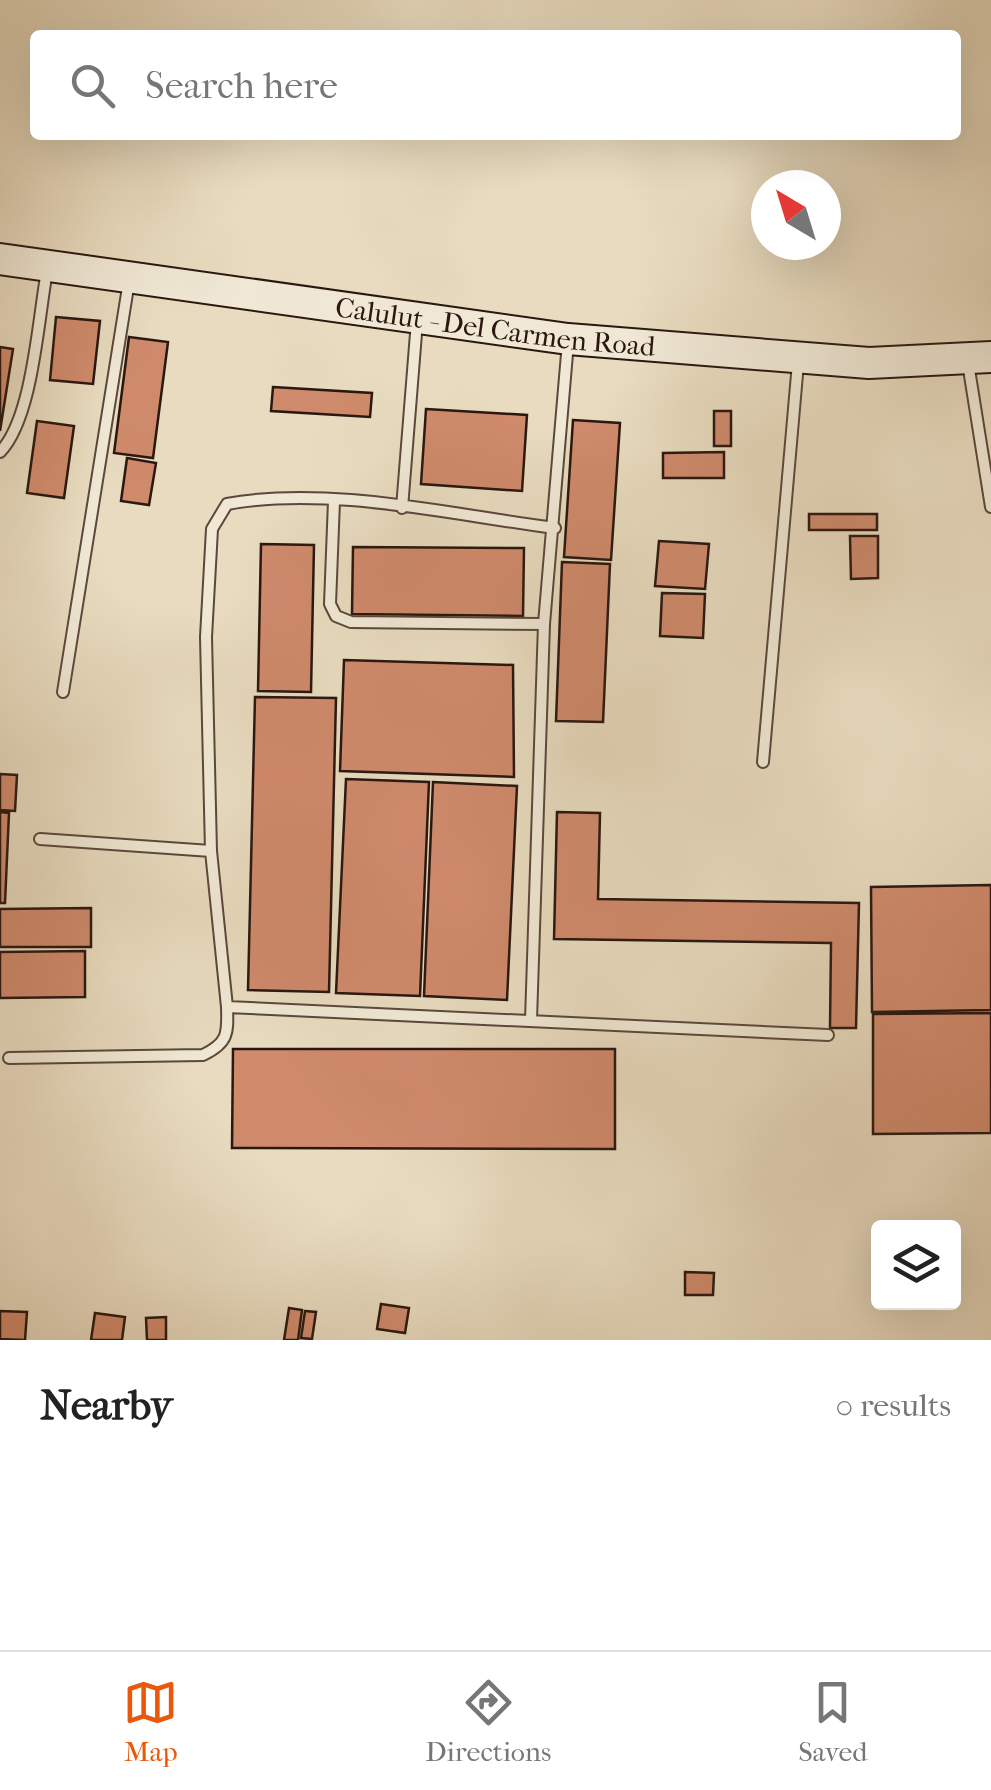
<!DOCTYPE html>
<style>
:root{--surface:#fff;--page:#f6f6f6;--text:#222;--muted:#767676;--line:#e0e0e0;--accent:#ea580c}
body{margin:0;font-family:"IM FELL French Canon",serif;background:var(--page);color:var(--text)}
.controls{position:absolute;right:30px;bottom:30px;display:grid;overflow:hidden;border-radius:10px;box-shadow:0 10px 40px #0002}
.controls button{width:90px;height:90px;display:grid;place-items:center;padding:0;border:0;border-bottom:2px solid var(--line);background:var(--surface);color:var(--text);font:50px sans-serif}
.compass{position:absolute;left:751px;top:170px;width:90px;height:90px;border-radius:50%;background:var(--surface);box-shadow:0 10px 40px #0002;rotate:322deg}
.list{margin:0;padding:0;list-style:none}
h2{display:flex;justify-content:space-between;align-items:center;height:130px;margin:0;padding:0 40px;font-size:42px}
h2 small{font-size:32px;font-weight:400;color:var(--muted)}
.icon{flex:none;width:55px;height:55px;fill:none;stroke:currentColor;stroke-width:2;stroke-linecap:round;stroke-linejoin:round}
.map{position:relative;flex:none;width:991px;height:1340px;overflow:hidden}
.search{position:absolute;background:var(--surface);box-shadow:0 10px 40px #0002;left:30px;right:30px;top:30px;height:110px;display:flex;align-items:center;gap:25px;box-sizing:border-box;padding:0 35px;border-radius:10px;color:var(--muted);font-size:38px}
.sheet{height:310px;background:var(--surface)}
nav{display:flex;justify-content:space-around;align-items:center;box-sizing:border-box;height:140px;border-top:2px solid var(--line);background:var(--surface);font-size:28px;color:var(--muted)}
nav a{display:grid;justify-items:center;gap:5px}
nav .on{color:var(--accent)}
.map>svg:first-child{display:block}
.building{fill:#cf8a6c;stroke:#2a1710;stroke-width:2.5}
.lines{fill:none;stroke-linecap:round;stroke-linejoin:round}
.service-casing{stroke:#5a483c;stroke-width:14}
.secondary-casing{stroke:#2a1710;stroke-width:34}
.service{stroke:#f0e8d5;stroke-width:10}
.secondary{stroke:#f0e8d5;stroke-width:30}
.labels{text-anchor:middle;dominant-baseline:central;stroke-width:10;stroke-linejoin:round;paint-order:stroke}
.street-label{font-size:28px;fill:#2a1710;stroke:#f0e8d5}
</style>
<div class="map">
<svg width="991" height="1340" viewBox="0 0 991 1340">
<rect width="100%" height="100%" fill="#e8dbbf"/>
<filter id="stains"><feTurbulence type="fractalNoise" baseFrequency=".002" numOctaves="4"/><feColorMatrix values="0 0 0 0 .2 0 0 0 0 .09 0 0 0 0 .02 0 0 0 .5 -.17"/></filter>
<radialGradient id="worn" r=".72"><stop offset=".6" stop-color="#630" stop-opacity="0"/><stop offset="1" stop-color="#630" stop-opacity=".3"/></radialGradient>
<!-- building -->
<path class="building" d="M 56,317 L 100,321 L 93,384 L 50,380 Z
M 129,337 L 168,342 L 153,458 L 114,453 Z
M 0,347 L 13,349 L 0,431 Z
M 273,387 L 372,393 L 370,417 L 271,411 Z
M 426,409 L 527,415 L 522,491 L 421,484 Z
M 714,411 L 731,411 L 731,446 L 714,446 Z
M 573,420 L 620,423 L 611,560 L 564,557 Z
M 37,421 L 74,426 L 64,498 L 27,493 Z
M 724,452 L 724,478 L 663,478 L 663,453 Z
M 127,458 L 156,463 L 149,505 L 121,501 Z
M 809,514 L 877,514 L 877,530 L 809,530 Z
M 850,536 L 878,536 L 878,578 L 851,579 Z
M 659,541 L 709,544 L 705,589 L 655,586 Z
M 261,544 L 314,545 L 311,692 L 258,691 Z
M 353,547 L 524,548 L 523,616 L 352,614 Z
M 562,562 L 610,564 L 603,722 L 556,721 Z
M 662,593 L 705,594 L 703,638 L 660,636 Z
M 344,660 L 513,665 L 514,777 L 340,771 Z
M 255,697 L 336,698 L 329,992 L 248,990 Z
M 0,774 L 17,775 L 15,811 L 0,810 Z
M 346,779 L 429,782 L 420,996 L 336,993 Z
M 433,782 L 517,786 L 507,1000 L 424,996 Z
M 0,812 L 9,813 L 5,903 L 0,903 Z
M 557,812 L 600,813 L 598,899 L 859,903 L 856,1028 L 830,1028 L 831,943 L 554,939 Z
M 991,885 L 991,1010 L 872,1012 L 871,887 Z
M 91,908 L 91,947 L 0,947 L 0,909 Z
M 85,951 L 85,997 L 0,998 L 0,952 Z
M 991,1013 L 991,1133 L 873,1134 L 873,1014 Z
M 233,1049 L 615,1049 L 615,1149 L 232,1148 Z
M 685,1272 L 714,1273 L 713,1295 L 685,1295 Z
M 381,1304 L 409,1308 L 405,1333 L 377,1329 Z
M 289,1308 L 302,1310 L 298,1340 L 284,1340 Z
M 0,1311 L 27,1312 L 25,1340 L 0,1339 Z
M 305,1311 L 316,1312 L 312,1339 L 301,1338 Z
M 95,1313 L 125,1317 L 122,1340 L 91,1340 Z
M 166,1317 L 166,1340 L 147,1340 L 146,1318 Z"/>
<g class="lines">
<!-- service casing -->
<g class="service-casing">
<path id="service" d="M 968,363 L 991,507
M 0,452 C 33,418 38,319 47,271
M 334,501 L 330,604 L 336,616 L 351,622 L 544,624
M 402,508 L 417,321
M 555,528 C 452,515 329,485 227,504 L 212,529 L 206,637 L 211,851 L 227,1007 L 828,1035
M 63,692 L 129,281
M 763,762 L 798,363
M 40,839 L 211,851
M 531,1020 L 544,624 L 568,342
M 9,1058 L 203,1055 C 228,1043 228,1034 227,1007"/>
</g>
<!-- secondary casing -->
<g class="secondary-casing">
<g id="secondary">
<path id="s1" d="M 0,259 L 568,339 L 869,363 L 991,357"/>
</g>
</g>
<!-- service -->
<use href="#service" class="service"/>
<!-- secondary -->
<use href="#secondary" class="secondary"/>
</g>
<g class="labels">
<!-- street labels -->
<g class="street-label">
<text stroke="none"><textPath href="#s1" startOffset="500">Calulut - Del Carmen Road</textPath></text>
</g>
</g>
<rect width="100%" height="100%" filter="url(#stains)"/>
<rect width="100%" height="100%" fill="url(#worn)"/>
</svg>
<div class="controls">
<button><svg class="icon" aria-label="layers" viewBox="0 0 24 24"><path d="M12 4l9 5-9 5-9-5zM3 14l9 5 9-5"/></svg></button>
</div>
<svg class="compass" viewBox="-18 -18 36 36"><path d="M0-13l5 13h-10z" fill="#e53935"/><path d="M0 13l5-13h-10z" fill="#767676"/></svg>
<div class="search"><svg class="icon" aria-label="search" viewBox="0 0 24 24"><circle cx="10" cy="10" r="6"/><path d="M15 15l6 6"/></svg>Search here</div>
</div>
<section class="sheet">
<h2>Nearby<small>0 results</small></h2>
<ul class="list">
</ul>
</section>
<nav>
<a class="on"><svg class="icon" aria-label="map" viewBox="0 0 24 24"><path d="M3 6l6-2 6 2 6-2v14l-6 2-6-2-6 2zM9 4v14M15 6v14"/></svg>Map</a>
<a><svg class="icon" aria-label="directions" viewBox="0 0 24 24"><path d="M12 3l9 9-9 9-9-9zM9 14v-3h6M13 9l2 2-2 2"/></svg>Directions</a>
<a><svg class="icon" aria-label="saved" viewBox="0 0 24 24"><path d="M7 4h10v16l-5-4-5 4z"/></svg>Saved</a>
</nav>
